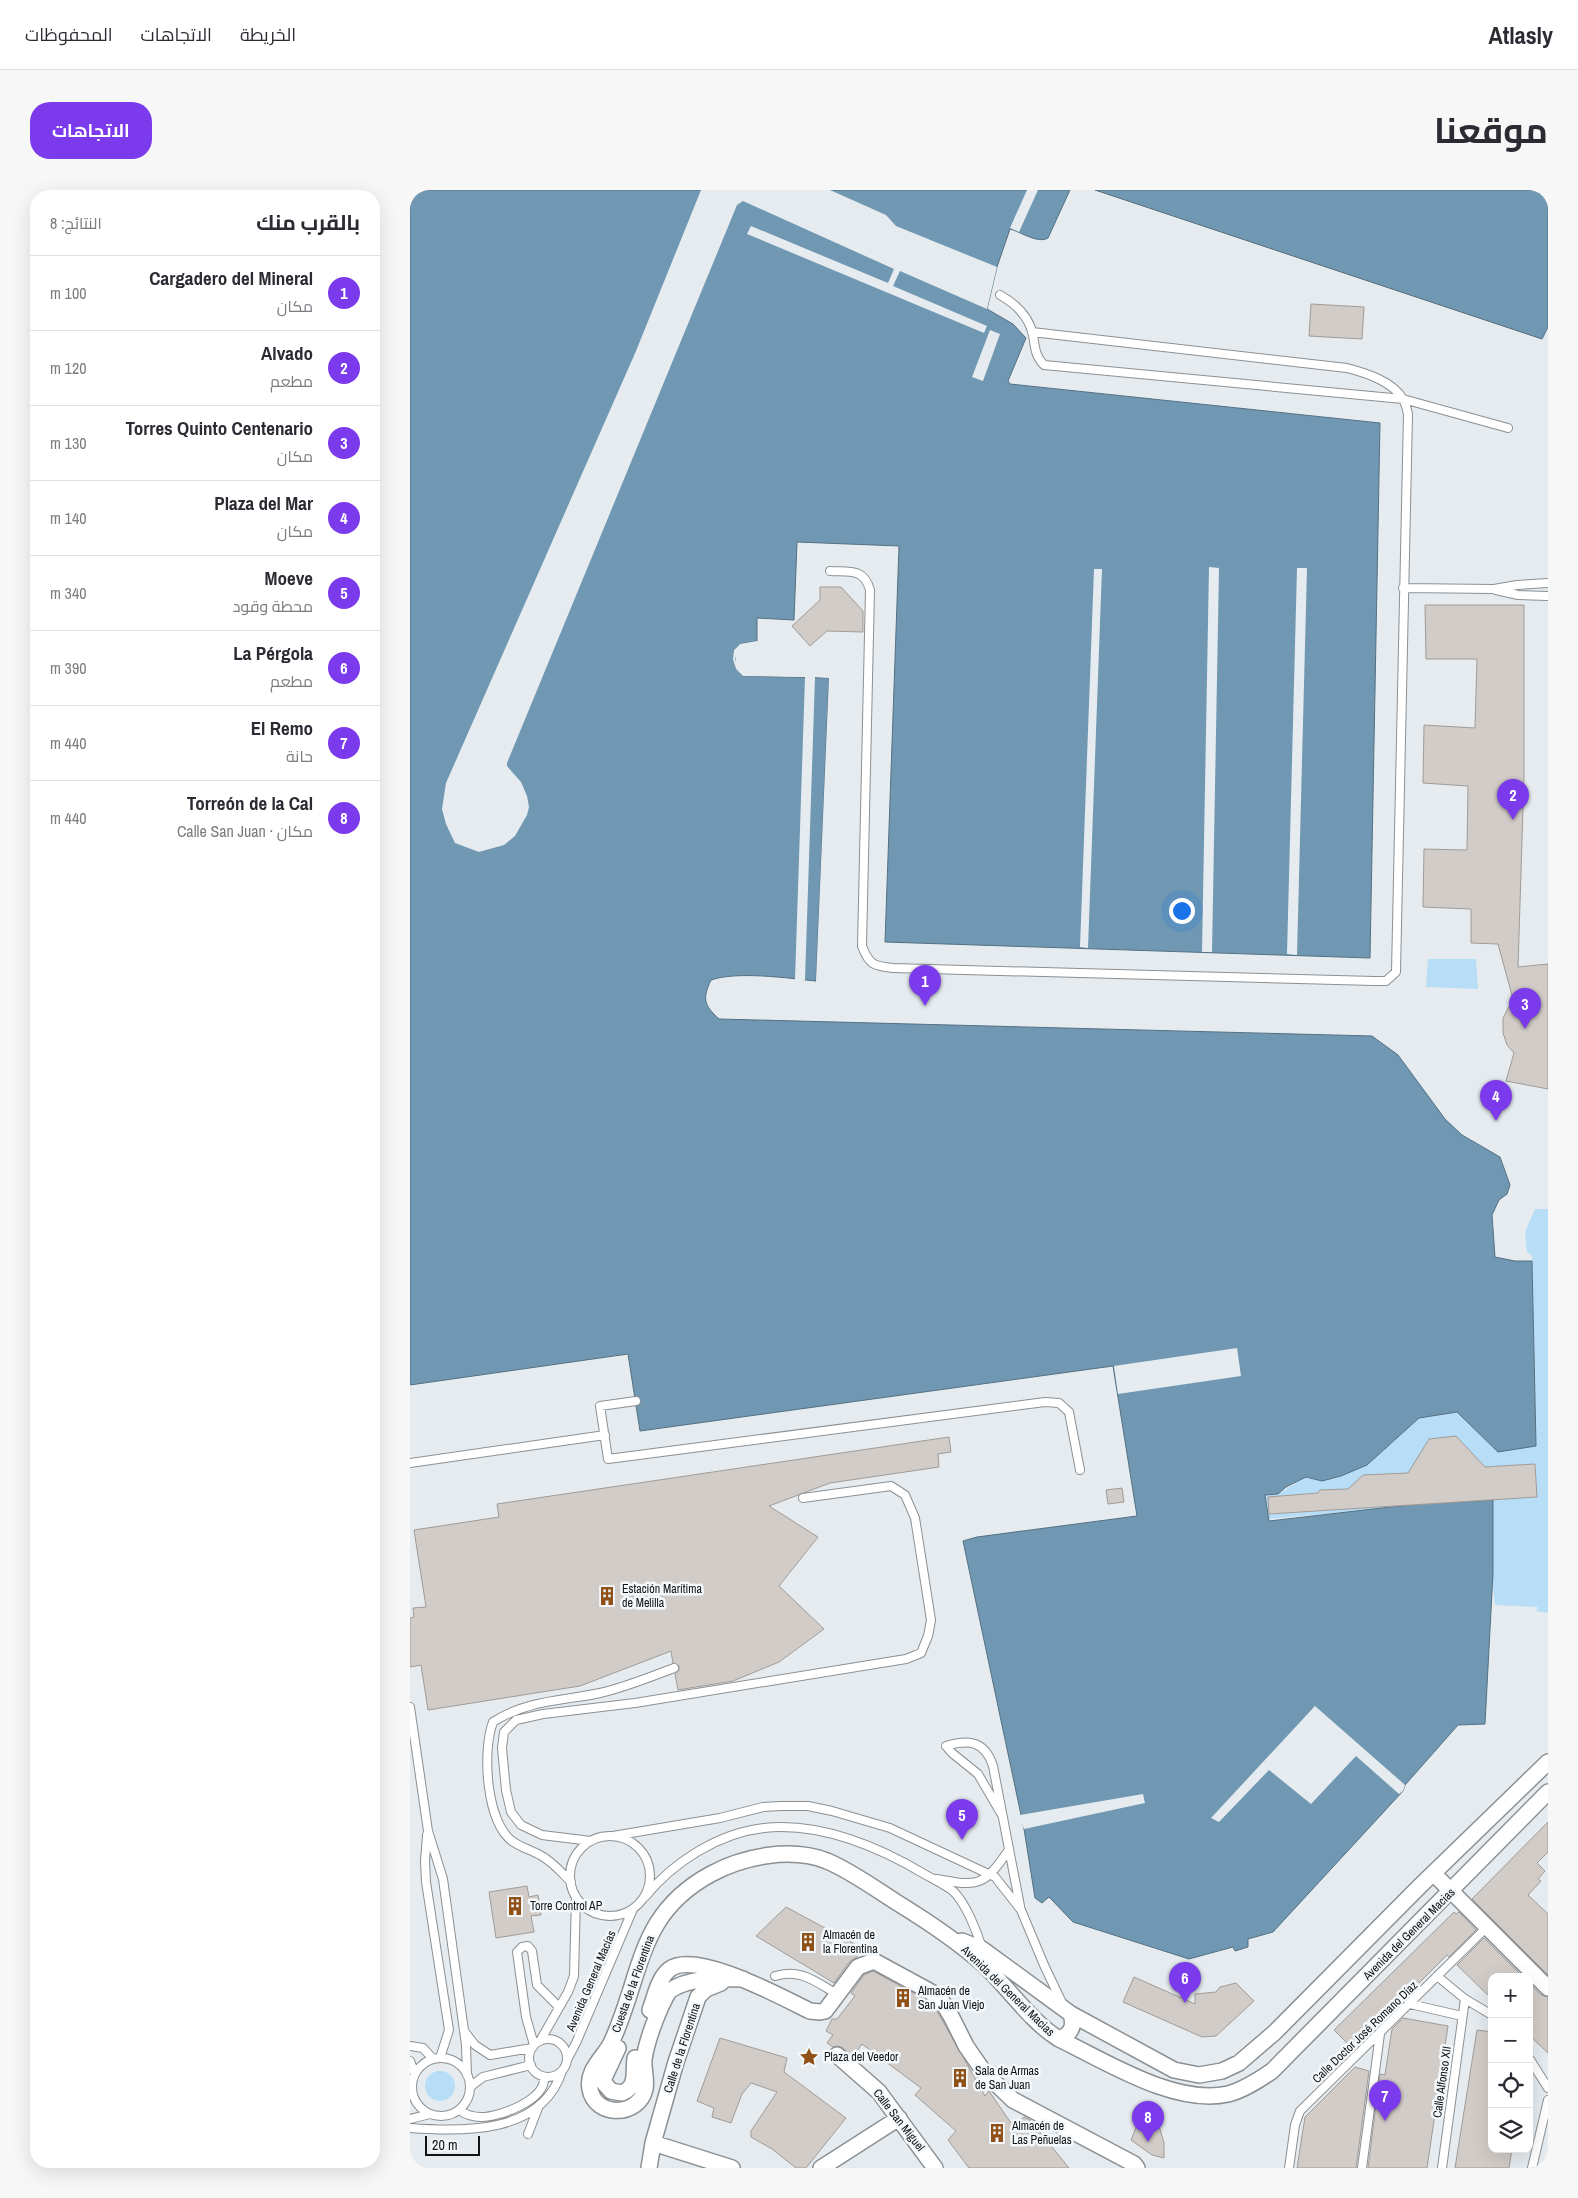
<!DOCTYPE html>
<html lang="ar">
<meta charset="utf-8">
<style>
:root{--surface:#fff;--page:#f7f7f7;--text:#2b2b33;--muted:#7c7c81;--line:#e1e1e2;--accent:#7c3aed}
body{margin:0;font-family:"Archivo Narrow",Cairo,sans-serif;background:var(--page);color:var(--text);direction:rtl}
.controls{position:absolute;right:15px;bottom:15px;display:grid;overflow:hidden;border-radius:10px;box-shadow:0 5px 20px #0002}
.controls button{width:45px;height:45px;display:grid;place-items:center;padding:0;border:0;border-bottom:1px solid var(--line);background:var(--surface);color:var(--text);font:25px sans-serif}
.scale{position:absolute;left:15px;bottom:12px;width:55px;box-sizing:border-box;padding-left:5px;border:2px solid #111314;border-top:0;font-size:14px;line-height:18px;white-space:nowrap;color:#111314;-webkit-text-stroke:4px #f3f8fc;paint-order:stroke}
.you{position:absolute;left:771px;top:720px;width:18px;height:18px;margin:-12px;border:4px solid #fff;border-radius:50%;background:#1a73e8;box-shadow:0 0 0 8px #1a73e833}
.badge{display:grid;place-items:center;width:32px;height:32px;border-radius:50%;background:var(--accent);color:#fff;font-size:16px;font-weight:700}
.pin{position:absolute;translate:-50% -41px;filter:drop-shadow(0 1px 2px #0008)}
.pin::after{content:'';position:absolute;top:26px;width:18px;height:15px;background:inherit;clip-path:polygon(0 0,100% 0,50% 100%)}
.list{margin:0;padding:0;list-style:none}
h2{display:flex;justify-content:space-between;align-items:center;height:65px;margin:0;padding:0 20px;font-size:21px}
h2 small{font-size:16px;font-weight:400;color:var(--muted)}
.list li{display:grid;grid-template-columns:32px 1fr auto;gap:15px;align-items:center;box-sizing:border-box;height:75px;padding:0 20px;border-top:1px solid var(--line)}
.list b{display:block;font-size:19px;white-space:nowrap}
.list p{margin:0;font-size:16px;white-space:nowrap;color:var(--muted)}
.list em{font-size:16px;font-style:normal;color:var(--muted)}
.icon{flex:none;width:28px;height:28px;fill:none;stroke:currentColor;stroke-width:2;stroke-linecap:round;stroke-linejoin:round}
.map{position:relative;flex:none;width:1138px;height:1978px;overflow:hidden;direction:ltr;border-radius:20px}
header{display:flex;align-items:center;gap:30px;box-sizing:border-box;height:70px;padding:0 25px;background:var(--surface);border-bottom:1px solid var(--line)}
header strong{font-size:24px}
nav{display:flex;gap:28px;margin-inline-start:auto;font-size:18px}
.intro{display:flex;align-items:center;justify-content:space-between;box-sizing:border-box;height:120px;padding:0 30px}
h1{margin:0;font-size:35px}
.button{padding:12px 22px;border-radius:20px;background:var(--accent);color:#fff;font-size:18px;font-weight:700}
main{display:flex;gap:30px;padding:0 30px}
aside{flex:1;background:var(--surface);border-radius:20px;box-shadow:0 5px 20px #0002}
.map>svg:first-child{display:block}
.green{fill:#b7ddf7}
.water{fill:#7098b2;stroke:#547083}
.pier{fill:#e5ebef}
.building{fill:#d2ccc8;stroke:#a09b97}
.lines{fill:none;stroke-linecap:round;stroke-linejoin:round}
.lane-casing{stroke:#8b9094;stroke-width:10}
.street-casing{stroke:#8b9094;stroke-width:18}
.lane{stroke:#fff;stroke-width:8}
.street{stroke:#fff;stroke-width:15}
.labels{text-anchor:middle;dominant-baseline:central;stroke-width:5;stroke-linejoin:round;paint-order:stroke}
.poi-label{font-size:12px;fill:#111314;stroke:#f3f8fc;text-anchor:start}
.street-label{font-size:12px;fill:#111314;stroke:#f3f8fc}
</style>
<header>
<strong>Atlasly</strong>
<nav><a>الخريطة</a><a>الاتجاهات</a><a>المحفوظات</a></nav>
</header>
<div class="intro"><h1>موقعنا</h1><a class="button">الاتجاهات</a></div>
<main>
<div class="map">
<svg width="1138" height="1978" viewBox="0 0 1138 1978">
<rect width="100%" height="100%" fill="#e5ebef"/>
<!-- green -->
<path class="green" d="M 1018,769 L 1066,769 L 1068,799 L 1016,797 Z
M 1125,1019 L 1138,1019 L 1138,1423 L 1126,1421 L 1128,1417 L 1085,1415 L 1082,1387 L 1083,1310 L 858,1329 L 855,1304 L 868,1304 L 896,1287 L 912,1291 L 931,1286 L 957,1275 L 1009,1228 L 1047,1222 L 1088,1262 L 1126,1256 L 1122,1066 L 1117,1062 L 1115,1042 Z
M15 1896a15 15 0 1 1 30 0a15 15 0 1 1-30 0Z"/>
<!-- water -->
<path class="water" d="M 0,0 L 660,0 L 638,48 C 628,54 611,42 600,39 L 587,77 L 577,119 L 603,134 L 616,148 L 598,191 L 600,194 L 970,233 L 960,768 L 475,752 L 489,356 L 387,352 L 384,430 L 347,428 L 347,451 L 330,454 L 324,460 L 326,479 L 333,486 L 419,488 L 406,791 C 377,788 327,781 301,790 C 292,809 294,815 309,829 L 962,846 L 988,865 L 1035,929 L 1052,945 L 1090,967 L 1100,995 L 1097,1004 L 1089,1010 L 1082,1025 L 1085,1067 L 1105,1071 L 1122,1071 L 1126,1256 L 1088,1262 L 1047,1222 L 1009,1228 L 957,1275 L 931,1286 L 912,1291 L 896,1287 L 876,1297 L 868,1304 L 855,1305 L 859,1331 L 1007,1314 L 1083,1310 L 1083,1383 L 1075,1534 L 1048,1535 L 995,1595 L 993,1601 L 863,1742 L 838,1749 L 838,1757 L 825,1761 L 823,1757 L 779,1769 L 663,1732 L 639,1707 L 632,1713 L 625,1708 L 614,1639 L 553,1351 L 567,1347 L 727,1326 L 703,1176 L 230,1241 L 218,1164 L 0,1195 Z
M 685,0 L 1138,0 L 1138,137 L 1132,149 Z"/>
<!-- pier -->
<path class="pier" d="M 291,0 L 420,0 L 476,25 L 486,36 L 587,77 L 577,119 L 490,81 L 483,96 L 577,136 L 574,143 L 337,44 L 341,36 L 478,93 L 484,79 L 333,11 L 327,15 L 97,573 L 97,576 L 111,592 L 117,606 L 119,617 L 117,625 L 105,646 L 94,655 L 69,662 L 45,653 L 36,634 L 32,619 L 36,593 L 226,161 Z
M 617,0 L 628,0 L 609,42 L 600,38 Z
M 580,140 L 590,144 L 573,191 L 562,187 Z
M 799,377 L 809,378 L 802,762 L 792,762 Z
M 887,378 L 897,378 L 887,765 L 877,764 Z
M 684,379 L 692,379 L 678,758 L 670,757 Z
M 347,451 L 347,453 L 331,456 L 326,462 L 325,469 L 328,478 L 334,484 L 395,484 L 420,485 L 422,487 L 409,791 L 406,791 L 419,488 L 405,487 L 395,790 L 385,790 L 395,487 L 333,486 L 326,479 L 323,469 L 324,460 L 330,454 Z
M 827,1158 L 831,1186 L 708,1204 L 704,1176 Z
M 905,1516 L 995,1595 L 993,1601 L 989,1604 L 946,1566 L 901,1614 L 859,1580 L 809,1632 L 801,1628 Z
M 733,1604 L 735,1613 L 614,1639 L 611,1631 L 610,1625 Z"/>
<!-- building -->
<path class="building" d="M 901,114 L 954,117 L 952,149 L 899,146 Z
M 410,397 L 431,397 L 453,421 L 453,442 L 417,441 L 400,456 L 382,436 L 410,410 Z
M 1015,415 L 1114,415 L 1114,586 L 1108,777 L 1138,774 L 1138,899 L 1096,891 L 1104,863 L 1097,855 L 1093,843 L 1093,828 L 1103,809 L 1088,754 L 1061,753 L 1061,719 L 1013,717 L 1014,659 L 1057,660 L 1058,596 L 1013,593 L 1014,535 L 1065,538 L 1067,469 L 1016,469 Z
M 1046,1246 L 1075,1277 L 1125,1274 L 1127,1307 L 859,1324 L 858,1307 L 908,1303 L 910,1300 L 938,1299 L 953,1285 L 998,1283 L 1019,1249 Z
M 539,1247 L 541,1262 L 528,1264 L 529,1277 L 420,1293 L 359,1316 L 408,1347 L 369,1396 L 414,1439 L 369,1472 L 323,1491 L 268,1500 L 265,1484 L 269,1481 L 269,1476 L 263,1473 L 261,1461 L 170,1496 L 18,1520 L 11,1475 L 0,1477 L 0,1428 L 4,1427 L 3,1418 L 16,1417 L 4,1340 L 89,1327 L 87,1314 Z
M 712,1298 L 714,1312 L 698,1314 L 696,1300 Z
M 1138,1632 L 1138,1662 L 1127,1673 L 1135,1681 L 1128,1689 L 1131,1691 L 1118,1705 L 1138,1724 L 1138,1785 L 1062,1709 Z
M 117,1696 L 119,1707 L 128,1705 L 131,1725 L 121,1726 L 124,1742 L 86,1748 L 79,1702 Z
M 376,1717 L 452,1758 L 447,1767 L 440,1771 L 424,1793 L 346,1746 Z
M 1044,1722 L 1046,1724 L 1049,1722 L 1066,1740 L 1039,1767 L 1037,1765 L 943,1859 L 924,1840 Z
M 1074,1748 L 1113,1787 L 1082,1787 L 1082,1809 L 1047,1775 Z
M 463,1781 L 513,1808 L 526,1819 L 575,1906 L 579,1901 L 603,1936 L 614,1927 L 620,1930 L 659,1978 L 559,1978 L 538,1950 L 546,1941 L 505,1905 L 511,1898 L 452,1854 L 443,1867 L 433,1858 L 428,1856 L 423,1857 L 417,1853 L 423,1845 L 416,1841 L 422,1829 L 427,1829 L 445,1806 L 441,1803 L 454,1785 Z
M 724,1787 L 785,1814 L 785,1804 L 806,1802 L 810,1797 L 826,1793 L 844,1811 L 806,1846 L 792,1847 L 713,1812 Z
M 1119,1793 L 1131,1805 L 1138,1807 L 1138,1863 L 1119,1845 Z
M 993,1828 L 1038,1836 L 1017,1978 L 958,1978 L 970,1884 L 975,1885 L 982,1839 Z
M 1067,1840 L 1082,1842 L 1082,1959 L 1102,1959 L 1099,1978 L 1045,1978 Z
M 310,1848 L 377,1868 L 374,1882 L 436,1928 L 396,1978 L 386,1978 L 362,1959 L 341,1947 L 341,1941 L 367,1902 L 341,1893 L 332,1904 L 321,1933 L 302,1927 L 304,1918 L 287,1911 Z
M 945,1877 L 959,1881 L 946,1978 L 887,1978 L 895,1927 Z
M 727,1935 L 740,1935 L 750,1939 L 754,1953 L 754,1968 L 742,1965 L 721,1950 Z"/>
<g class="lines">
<!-- lane casing -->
<g class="lane-casing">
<path id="lane" d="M 590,105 C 606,114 619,126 623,145 C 625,157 625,166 634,175 L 993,209 L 1098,238
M 420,381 C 440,382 454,378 460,400 L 452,756 C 459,775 464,776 483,778 L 964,791 L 976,791 L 986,782 L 998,224 C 997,219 995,213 993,209 C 982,191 956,183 937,178 L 622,142
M 993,398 L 1084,399 L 1107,395 L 1138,393
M 1086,400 L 1108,405 L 1138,406
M 226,1211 L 190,1216 L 198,1269 L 635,1212 L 649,1213 L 659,1222 L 670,1280
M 0,1273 L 195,1245
M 0,1517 L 18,1641 L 33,1689 L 56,1855 L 57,1885
M 592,1625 L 568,1584 L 542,1563 L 536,1556 C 559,1549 575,1551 583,1576 L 610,1716
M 17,1645 L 15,1671 L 16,1692 L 39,1840 L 30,1868
M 203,1646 L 310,1628 L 353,1617 L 371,1616 L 398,1616 L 422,1621 L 480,1638 L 585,1687 L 611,1720 L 634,1775 L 653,1815
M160 1686a40 40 0 1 1 80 0a40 40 0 1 1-80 0Z
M 181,1651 L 132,1645 L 111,1635 L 101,1622 L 96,1600 L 92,1558 L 94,1542 L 106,1530 L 133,1524 L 225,1513 L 496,1469 L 511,1463 L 518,1446 L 521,1430 L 505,1328 L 495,1305 L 481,1296 L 393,1308
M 527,1689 C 568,1697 574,1696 598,1661
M 161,1692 C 151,1682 142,1671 130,1665 C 121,1660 110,1657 102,1651 C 76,1631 72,1561 83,1532 C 117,1510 152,1511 190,1503 C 216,1497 240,1487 264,1478
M 235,1707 C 263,1672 309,1643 354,1638 C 411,1632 469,1657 516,1685 C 525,1690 535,1695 543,1701 C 556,1713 567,1742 572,1758
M 365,1786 C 390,1778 406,1792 427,1804
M 1027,1786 L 1055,1809 L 1082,1825
M 1000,1814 L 1052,1826
M 54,1841 L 65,1855 L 80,1865 L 122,1858
M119 1868a19 19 0 1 1 38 0a19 19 0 1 1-38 0Z
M 130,1851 L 158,1802 L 164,1786 L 166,1707
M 124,1855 L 116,1827 L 107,1762 L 112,1757 L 118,1756 L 122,1761 L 127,1795 L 149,1817
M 0,1856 L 13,1858 L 23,1869
M 1119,1868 L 1138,1898
M2 1897a29 29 0 1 1 58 0a29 29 0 1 1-58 0Z
M 157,1870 L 166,1853 L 223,1719
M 0,1871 L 5,1884
M 60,1897 L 73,1887 L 121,1875
M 49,1920 C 56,1925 62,1927 71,1927 C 90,1927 136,1910 134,1887
M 0,1929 L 20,1924
M 0,1938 C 54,1942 132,1944 152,1881
M 118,1944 L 128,1918
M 879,1978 L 885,1935 L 890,1921 L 1077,1737
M 952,1978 L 970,1844
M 1032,1978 L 1055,1809
M 1122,1978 L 1138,1910"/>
</g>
<!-- street casing -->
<g class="street-casing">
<path id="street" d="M 1023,1683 L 1138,1798
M 552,1751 L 572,1759 L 661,1824 L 764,1880 L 789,1885 L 812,1881 L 829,1873 L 864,1843 L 1010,1696 L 1138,1572
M 333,1789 C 310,1788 279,1787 259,1801 C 249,1818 237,1849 234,1869 C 233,1879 237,1889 235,1899 C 229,1927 185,1928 180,1899 C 176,1879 195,1867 202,1851 C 233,1783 227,1724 301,1684 C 334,1666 381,1657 417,1671 C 441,1681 464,1698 486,1712 C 517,1731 546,1750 573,1774 C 598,1797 620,1831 649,1849 C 695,1871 765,1916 818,1904 C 834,1900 849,1890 862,1881 L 1138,1602
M 240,1820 C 245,1807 248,1788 260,1779 C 286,1760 373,1808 400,1821 L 410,1822 L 415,1821 L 448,1777 L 464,1771 L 521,1802 L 533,1813 L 542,1828 L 556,1856 L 574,1882 L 603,1910 L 724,1974 L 727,1978
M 649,1849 C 661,1844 665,1837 661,1824
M 208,1858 L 194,1888 L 194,1893 L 201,1901 L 212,1903 C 228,1897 223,1882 225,1868
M 427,1865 L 469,1902 L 525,1978
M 243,1953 L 322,1978
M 239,1978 L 243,1953 L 266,1872 L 288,1807 L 296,1799 L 311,1793
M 411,1978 L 489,1928"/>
</g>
<!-- lane -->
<use href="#lane" class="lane"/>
<!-- street -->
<use href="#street" class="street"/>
</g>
<!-- icons -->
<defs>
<g id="building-bare" transform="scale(1.5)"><path d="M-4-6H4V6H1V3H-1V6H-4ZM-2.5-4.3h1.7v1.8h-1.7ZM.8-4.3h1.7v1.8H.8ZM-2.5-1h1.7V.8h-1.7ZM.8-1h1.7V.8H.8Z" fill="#8f5117" stroke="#f3f8fc" stroke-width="2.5" paint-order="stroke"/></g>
<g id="sight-bare" transform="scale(1.5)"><path d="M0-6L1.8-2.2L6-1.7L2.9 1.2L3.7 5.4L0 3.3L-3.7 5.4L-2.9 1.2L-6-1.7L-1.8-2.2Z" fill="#8f5117" stroke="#f3f8fc" stroke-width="2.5" paint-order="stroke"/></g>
</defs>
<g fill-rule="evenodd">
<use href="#building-bare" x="197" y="1406"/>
<use href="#building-bare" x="105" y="1716"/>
<use href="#building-bare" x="398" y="1752"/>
<use href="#building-bare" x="493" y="1808"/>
<use href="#sight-bare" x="399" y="1867"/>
<use href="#building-bare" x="550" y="1888"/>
<use href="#building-bare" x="587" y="1943"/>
</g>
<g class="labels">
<!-- poi labels -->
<g class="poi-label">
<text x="212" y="1399">Estación Marítima<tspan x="212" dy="14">de Melilla</tspan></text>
<text x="120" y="1716">Torre Control AP</text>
<text x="413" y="1745">Almacén de<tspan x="413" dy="14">la Florentina</tspan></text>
<text x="508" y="1801">Almacén de<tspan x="508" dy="14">San Juan Viejo</tspan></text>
<text x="414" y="1867">Plaza del Veedor</text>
<text x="565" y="1881">Sala de Armas<tspan x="565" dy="14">de San Juan</tspan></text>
<text x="602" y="1936">Almacén de<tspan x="602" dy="14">Las Peñuelas</tspan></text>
</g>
<!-- street labels -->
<g class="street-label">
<text transform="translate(999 1744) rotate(-45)">Avenida del General Macias</text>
<text transform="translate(181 1791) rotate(-67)">Avenida General Macías</text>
<text transform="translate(223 1794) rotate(-70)">Cuesta de la Florentina</text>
<text transform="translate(598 1801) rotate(44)">Avenida del General Macias</text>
<text transform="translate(955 1842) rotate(-44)">Calle Doctor José Romano Díaz</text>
<text transform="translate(272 1858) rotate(-72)">Calle de la Florentina</text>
<text transform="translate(1032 1892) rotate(-82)">Calle Alfonso XII</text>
<text transform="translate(489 1930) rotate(52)">Calle San Miguel</text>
</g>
</g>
</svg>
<div class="controls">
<button>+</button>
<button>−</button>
<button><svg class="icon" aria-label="locate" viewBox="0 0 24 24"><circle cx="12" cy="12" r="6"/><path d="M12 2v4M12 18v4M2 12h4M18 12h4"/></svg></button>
<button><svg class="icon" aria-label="layers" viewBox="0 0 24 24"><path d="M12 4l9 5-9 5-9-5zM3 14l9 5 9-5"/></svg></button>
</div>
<div class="scale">20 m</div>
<div class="you"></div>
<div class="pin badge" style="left:515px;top:816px">1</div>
<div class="pin badge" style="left:1103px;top:630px">2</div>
<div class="pin badge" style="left:1115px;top:839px">3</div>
<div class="pin badge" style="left:1086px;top:931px">4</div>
<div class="pin badge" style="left:552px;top:1650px">5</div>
<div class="pin badge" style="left:775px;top:1813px">6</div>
<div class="pin badge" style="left:975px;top:1931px">7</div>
<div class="pin badge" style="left:738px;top:1952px">8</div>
</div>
<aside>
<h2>بالقرب منك<small>النتائج: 8</small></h2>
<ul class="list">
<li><span class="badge">1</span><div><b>Cargadero del Mineral</b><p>مكان</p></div><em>100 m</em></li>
<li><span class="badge">2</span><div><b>Alvado</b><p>مطعم</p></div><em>120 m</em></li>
<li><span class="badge">3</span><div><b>Torres Quinto Centenario</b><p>مكان</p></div><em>130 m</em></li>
<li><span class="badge">4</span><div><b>Plaza del Mar</b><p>مكان</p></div><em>140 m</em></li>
<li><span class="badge">5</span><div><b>Moeve</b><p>محطة وقود</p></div><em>340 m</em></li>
<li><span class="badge">6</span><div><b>La Pérgola</b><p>مطعم</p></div><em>390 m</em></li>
<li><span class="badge">7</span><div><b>El Remo</b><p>حانة</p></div><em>440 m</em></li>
<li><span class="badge">8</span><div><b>Torreón de la Cal</b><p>مكان · Calle San Juan</p></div><em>440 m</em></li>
</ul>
</aside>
</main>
